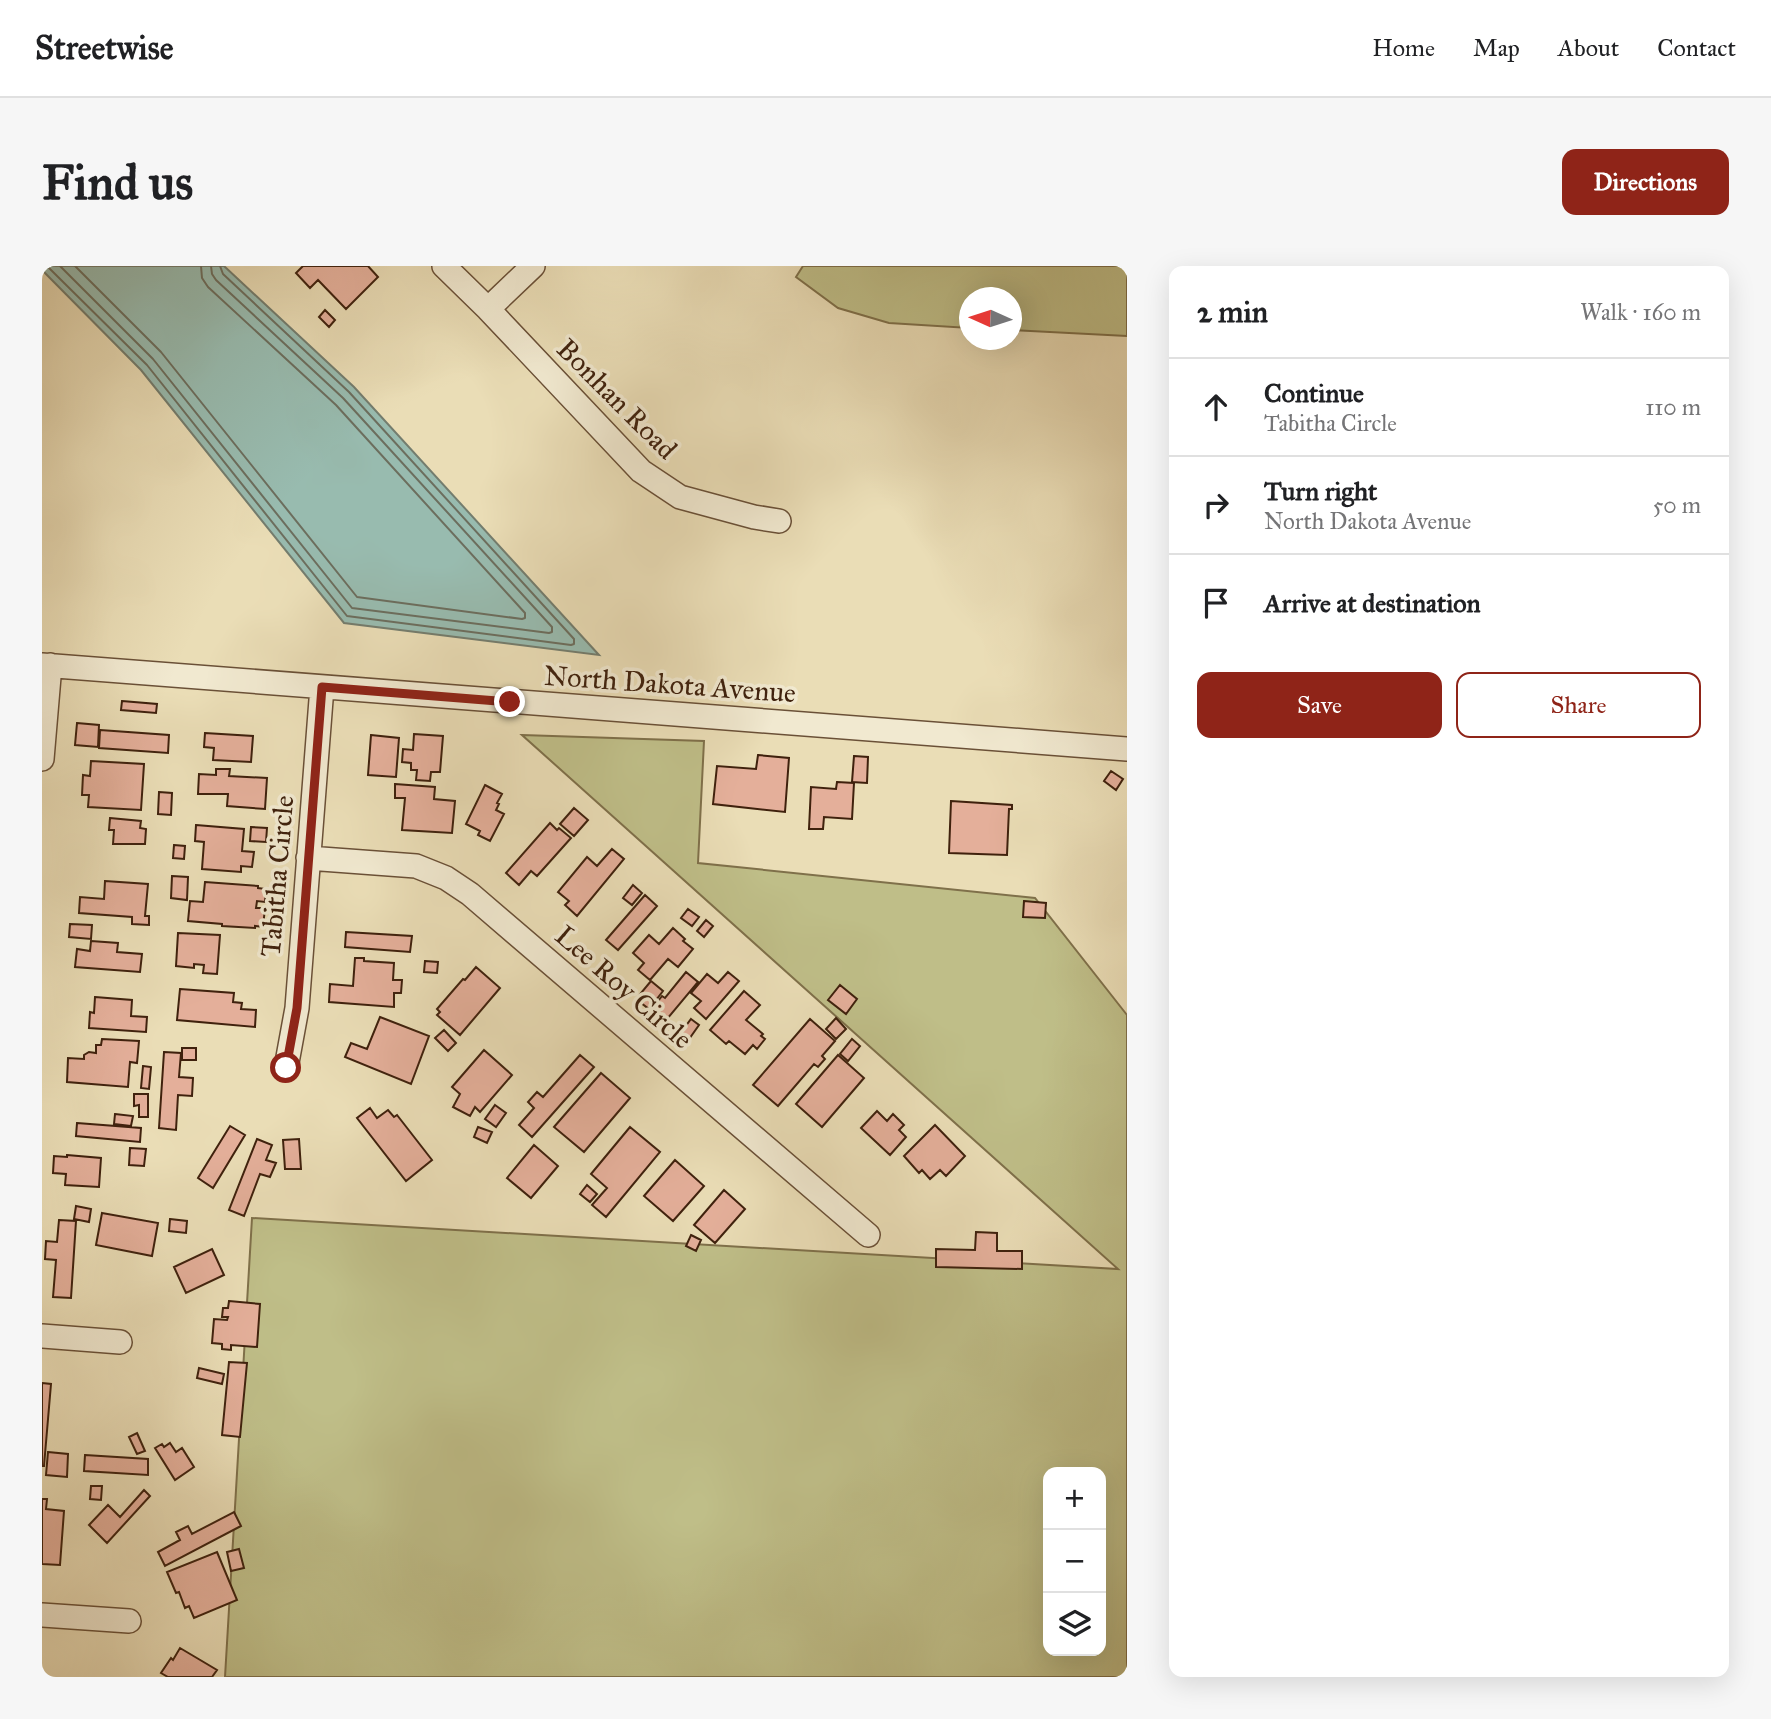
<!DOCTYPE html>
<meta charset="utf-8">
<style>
:root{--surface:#fff;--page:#f6f6f6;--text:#202124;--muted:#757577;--line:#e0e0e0;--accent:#8f2418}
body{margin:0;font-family:"IM FELL Great Primer",serif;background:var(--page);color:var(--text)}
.controls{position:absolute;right:21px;bottom:21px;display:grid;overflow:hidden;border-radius:14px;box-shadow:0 7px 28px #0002}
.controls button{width:63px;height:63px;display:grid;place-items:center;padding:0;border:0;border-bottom:2px solid var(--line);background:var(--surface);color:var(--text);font:35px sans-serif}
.compass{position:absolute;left:917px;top:21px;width:63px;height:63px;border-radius:50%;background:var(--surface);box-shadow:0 7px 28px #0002;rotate:273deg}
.stop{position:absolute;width:21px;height:21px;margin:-16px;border:5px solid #8f2418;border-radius:50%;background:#fff}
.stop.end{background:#8f2418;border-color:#fff;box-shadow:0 2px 7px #0008}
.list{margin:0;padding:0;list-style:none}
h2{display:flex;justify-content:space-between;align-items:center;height:91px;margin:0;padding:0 28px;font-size:30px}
h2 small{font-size:23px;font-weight:400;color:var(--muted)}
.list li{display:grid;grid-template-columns:46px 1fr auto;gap:21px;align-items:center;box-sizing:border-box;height:98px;padding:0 28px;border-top:2px solid var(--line)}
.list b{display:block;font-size:26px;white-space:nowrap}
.list p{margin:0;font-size:23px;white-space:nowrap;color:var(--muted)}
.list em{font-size:23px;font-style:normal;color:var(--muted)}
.actions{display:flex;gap:14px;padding:21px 28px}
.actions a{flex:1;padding:16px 0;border:2px solid var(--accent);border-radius:14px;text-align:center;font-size:24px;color:var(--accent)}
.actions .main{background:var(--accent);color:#fff}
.icon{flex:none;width:38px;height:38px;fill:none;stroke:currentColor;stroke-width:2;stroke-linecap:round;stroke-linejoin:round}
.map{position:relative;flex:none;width:1085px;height:1411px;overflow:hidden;border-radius:14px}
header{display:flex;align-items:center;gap:42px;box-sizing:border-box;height:98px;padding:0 35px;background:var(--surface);border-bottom:2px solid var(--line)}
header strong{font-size:33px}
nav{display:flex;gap:38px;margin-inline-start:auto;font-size:24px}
.intro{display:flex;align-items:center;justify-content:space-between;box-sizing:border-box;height:168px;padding:0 42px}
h1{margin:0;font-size:49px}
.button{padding:18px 32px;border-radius:14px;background:var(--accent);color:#fff;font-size:24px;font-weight:700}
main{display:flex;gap:42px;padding:0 42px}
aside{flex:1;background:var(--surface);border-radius:14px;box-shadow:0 7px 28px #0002}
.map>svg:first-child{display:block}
.green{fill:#bfbe88;stroke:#7f704a;stroke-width:2;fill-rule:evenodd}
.water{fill:#98bbaf;stroke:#747d6e;stroke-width:2}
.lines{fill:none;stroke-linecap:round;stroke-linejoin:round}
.shore{stroke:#6c6e5e;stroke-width:2}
.building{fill:#e4af9a;stroke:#3f210d;stroke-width:2}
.minor-casing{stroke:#6a5037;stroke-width:26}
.minor{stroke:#f1e9d0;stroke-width:23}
.route{stroke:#8f2418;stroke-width:9}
.labels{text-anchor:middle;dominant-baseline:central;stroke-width:7;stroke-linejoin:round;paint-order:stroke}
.street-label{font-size:28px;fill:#3f210d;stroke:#f1e9d0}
</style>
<header>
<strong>Streetwise</strong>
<nav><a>Home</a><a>Map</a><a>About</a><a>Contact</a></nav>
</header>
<div class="intro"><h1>Find us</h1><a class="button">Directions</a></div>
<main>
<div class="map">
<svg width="1085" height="1411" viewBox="0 0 1085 1411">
<rect width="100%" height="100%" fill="#eaddb6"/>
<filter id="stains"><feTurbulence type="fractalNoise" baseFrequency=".00286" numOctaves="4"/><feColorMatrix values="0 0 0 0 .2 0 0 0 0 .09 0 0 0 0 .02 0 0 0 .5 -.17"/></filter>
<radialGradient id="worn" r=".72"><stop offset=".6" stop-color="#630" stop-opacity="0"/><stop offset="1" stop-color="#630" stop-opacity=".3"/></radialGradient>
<!-- green -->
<path class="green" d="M 761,0 L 1085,0 L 1085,70 L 970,64 L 970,32 L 928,32 L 927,62 L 847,57 L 796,42 L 754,11 Z
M 480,469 L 662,475 L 656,597 L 993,632 L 1085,749 L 1085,1411 L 183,1411 L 210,952 L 1076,1003 ZM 1006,1206 L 1059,1206 L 1059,1385 L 1006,1385 Z"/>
<!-- water -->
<path class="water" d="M 0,0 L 182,0 L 312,121 L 557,389 L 302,357 L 99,104 L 0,4 Z"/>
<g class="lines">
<!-- shore -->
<path class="shore" d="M 5,0 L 105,99 L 305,350 L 529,379 L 532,378 L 532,373 L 307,126 L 181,8 L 178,0
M 18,0 L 111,93 L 310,342 L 507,367 L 510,366 L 510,361 L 301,132 L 174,14 L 170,8 L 169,0
M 33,0 L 119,86 L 315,331 L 480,353 L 483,352 L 483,347 L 294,139 L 166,21 L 160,12 L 159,0"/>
</g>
<!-- building -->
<path class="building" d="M 261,0 L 326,0 L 336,11 L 304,43 L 276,14 L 268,22 L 254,7 Z
M 283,44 L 293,54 L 287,61 L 277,51 Z
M 80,435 L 115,438 L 114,447 L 79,444 Z
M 35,457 L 57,459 L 56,481 L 33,479 Z
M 58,464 L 127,469 L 126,487 L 57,482 Z
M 163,467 L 211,470 L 209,496 L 171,494 L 172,482 L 162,481 Z
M 372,468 L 401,470 L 398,506 L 389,506 L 388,515 L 374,514 L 375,504 L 369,504 L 369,497 L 360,496 L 361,483 L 371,484 Z
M 329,469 L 357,472 L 354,511 L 326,509 Z
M 716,489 L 747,492 L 743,546 L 671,538 L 675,500 L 714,503 Z
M 812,490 L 826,491 L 825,517 L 810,516 Z
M 49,495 L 102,498 L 99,544 L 46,541 L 47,529 L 40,529 L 41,509 L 48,510 Z
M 174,503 L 188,503 L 187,510 L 225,512 L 223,543 L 185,540 L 186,528 L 156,528 L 157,508 L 174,509 Z
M 1069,505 L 1081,513 L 1074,524 L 1062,515 Z
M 795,516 L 812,517 L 810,553 L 782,551 L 781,563 L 767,563 L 769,521 L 794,523 Z
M 353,518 L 393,521 L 392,533 L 413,535 L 410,567 L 360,564 L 363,532 L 353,532 Z
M 443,519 L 460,528 L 455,537 L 457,538 L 454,544 L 462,548 L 448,575 L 436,569 L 438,565 L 424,558 Z
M 117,526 L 130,527 L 129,549 L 116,548 Z
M 909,535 L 970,539 L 970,543 L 967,543 L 965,589 L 907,587 Z
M 532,542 L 546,554 L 532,570 L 518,558 Z
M 68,552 L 99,555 L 98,562 L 104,563 L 103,578 L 71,578 L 72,564 L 67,564 Z
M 508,557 L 515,564 L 517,562 L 529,572 L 495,610 L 489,605 L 477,619 L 464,607 Z
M 154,559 L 202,563 L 200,585 L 212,586 L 210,601 L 199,600 L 199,606 L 160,603 L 162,576 L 153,575 Z
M 209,561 L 225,562 L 224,576 L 208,575 Z
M 132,579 L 143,580 L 142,593 L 131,592 Z
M 570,583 L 582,593 L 535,650 L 523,639 L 527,635 L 516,626 L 545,591 L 555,600 Z
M 130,610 L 146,611 L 145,634 L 129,632 Z
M 63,615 L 106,618 L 103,650 L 107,650 L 107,659 L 90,658 L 90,651 L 37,647 L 38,631 L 62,633 Z
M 163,616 L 216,620 L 216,622 L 224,623 L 223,636 L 215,635 L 214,642 L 223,642 L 221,661 L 213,660 L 213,662 L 180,660 L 180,658 L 146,655 L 148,635 L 161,636 Z
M 591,619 L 600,627 L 590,639 L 581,632 Z
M 603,629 L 615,640 L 576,684 L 564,674 Z
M 982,635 L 1004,637 L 1003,652 L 981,651 Z
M 646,643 L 657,651 L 650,660 L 639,652 Z
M 664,654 L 671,660 L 662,671 L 655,665 Z
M 28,658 L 50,659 L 49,673 L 27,671 Z
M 631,662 L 643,673 L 641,675 L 651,683 L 636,701 L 626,693 L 608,714 L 596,704 L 602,697 L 591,687 L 607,669 L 617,678 Z
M 304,666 L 370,670 L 368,686 L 303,681 Z
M 136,667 L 178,669 L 175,708 L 161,707 L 162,699 L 152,698 L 152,702 L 134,700 Z
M 49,675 L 76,677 L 75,686 L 100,688 L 98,706 L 33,701 L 35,683 L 48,685 Z
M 313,692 L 322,692 L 322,695 L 352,697 L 351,714 L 360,714 L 359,727 L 352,727 L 352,741 L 287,736 L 288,718 L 311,720 Z
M 383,695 L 396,696 L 395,707 L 382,706 Z
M 434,701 L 458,722 L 418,769 L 395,749 L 398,746 L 395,743 L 421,713 L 423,714 Z
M 644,706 L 656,716 L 620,759 L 606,748 L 620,730 L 623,732 Z
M 686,706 L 697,715 L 664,753 L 652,742 L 659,735 L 649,727 L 665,708 L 676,717 Z
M 609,715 L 621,725 L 607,743 L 594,733 Z
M 798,719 L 815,733 L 804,748 L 786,734 Z
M 138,723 L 192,727 L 191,736 L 200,737 L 199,743 L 214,744 L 213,761 L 135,754 Z
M 702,725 L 718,739 L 704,754 L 721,768 L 719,770 L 723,773 L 715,783 L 711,779 L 703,788 L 687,775 L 684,778 L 668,764 Z
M 53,731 L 90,734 L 89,750 L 105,751 L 104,766 L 47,762 L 48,746 L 52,747 Z
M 338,751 L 387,770 L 369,818 L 303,791 L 309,777 L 325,783 Z
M 794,752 L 804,763 L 794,773 L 784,763 Z
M 649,753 L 657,759 L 645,776 L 637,769 Z
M 768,753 L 793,775 L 780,790 L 783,793 L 776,801 L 772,798 L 736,840 L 711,819 Z
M 402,764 L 414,777 L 406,785 L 393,772 Z
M 60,773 L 97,775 L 95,797 L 88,796 L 86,821 L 25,816 L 26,792 L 42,793 L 42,789 L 47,786 L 54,787 L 54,779 L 59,779 Z
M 810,773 L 818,780 L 806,795 L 798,788 Z
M 140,782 L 154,782 L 154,794 L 140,794 Z
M 442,784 L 470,809 L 438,846 L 433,841 L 428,850 L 411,841 L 418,828 L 410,821 Z
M 122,786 L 139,787 L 137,811 L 151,812 L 150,830 L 136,829 L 134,864 L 117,862 Z
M 538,789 L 552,801 L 490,871 L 477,859 L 492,842 L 486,836 L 495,826 L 501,831 Z
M 796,789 L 822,812 L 780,861 L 754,838 Z
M 101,800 L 109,801 L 107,823 L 99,822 Z
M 559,807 L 588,832 L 542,886 L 512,861 Z
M 92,828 L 106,828 L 106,851 L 97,851 L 97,839 L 92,840 Z
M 453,839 L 464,847 L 454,861 L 443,853 Z
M 328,842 L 335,852 L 346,844 L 352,851 L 355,849 L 390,894 L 364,915 L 315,852 Z
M 835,845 L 845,855 L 851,848 L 862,859 L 857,864 L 864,871 L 848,889 L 819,862 Z
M 73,848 L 91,850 L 89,860 L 72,858 Z
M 35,857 L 99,862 L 98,876 L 34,870 Z
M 893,859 L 923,890 L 904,910 L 898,904 L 888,913 L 880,904 L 877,907 L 862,890 Z
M 188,860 L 203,869 L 171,922 L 156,912 Z
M 436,861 L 450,866 L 445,877 L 432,871 Z
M 588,861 L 618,886 L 564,951 L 550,939 L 565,922 L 549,908 Z
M 215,873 L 230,879 L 224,894 L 234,897 L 228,911 L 218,908 L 202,950 L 187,944 Z
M 257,873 L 259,903 L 243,903 L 241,874 Z
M 492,879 L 516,900 L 489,932 L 465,912 Z
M 88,882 L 104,883 L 102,900 L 87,899 Z
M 25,889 L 59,892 L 57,921 L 23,919 L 24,908 L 11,907 L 12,890 L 25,891 Z
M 633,894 L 662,920 L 631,955 L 602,930 Z
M 545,919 L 555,928 L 548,936 L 538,928 Z
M 682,924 L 703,943 L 673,977 L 652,959 Z
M 34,940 L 49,943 L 47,956 L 32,953 Z
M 60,947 L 116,957 L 110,990 L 54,979 Z
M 128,953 L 145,955 L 144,967 L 127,965 Z
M 17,954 L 34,955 L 29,1032 L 11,1031 L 14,994 L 3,993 L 4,975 L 15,976 Z
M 934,966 L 955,967 L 955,985 L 980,985 L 980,1003 L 894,1001 L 894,983 L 933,984 Z
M 649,969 L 659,974 L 654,985 L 644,980 Z
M 170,983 L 182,1009 L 144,1027 L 132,1001 Z
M 187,1035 L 218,1038 L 215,1081 L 189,1079 L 189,1084 L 180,1083 L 180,1078 L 170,1077 L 172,1053 L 185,1054 L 186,1051 L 180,1051 L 181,1042 L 186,1042 Z
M 187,1096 L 205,1097 L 198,1171 L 180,1169 Z
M 157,1102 L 182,1108 L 180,1118 L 155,1112 Z
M 0,1117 L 9,1118 L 2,1200 L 0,1200 Z
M 95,1167 L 103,1185 L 95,1188 L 87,1171 Z
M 128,1177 L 134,1186 L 140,1182 L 152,1201 L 133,1214 L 113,1182 L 120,1178 L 122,1181 Z
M 6,1186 L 26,1188 L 25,1211 L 4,1209 Z
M 43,1189 L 106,1193 L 106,1209 L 42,1205 Z
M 49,1220 L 60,1220 L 59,1234 L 48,1233 Z
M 102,1224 L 108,1230 L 65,1277 L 47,1259 L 66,1239 L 78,1251 Z
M 0,1233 L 5,1233 L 4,1243 L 22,1245 L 18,1299 L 0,1298 Z
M 192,1246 L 199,1260 L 123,1300 L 116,1286 L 138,1274 L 134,1266 L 146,1260 L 150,1268 Z
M 197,1283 L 202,1302 L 189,1305 L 185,1286 Z
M 175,1286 L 195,1334 L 152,1352 L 147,1340 L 143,1342 L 137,1326 L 134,1327 L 125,1306 Z
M 138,1382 L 175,1404 L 170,1411 L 126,1411 L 119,1407 L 129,1392 L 131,1394 Z"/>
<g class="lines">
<!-- minor casing -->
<g class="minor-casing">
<path id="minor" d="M 402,0 L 446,43 L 599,205 L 638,231 L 712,251 L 737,255
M 446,43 L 491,0
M 0,399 L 1085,483
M 0,493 L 8,399
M 266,592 L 374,600 L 404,612 L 428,628 L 826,969
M 244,802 L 255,742 L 280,421
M 0,1070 L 78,1076
M 0,1349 L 87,1355"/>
</g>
<!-- minor -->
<use href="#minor" class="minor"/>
</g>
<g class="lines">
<!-- route -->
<path class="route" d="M 244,802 L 255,742 L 280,421 L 468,436"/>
</g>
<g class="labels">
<!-- street labels -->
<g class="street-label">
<text transform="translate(575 133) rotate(45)">Bonhan Road</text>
<text transform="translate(628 418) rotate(4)">North Dakota Avenue</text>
<text transform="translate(235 610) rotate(-85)">Tabitha Circle</text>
<text transform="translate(582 721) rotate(41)">Lee Roy Circle</text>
</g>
</g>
<rect width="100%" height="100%" filter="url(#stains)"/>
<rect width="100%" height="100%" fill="url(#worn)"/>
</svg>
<div class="controls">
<button>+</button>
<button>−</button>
<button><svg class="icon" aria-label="layers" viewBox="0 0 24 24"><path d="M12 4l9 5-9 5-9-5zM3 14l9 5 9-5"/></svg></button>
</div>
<svg class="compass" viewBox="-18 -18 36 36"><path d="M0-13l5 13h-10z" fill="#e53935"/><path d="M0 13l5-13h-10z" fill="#757577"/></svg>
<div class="stop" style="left:244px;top:802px"></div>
<div class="stop end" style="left:468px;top:436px"></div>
</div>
<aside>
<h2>2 min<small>Walk · 160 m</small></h2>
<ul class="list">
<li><svg class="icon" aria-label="ahead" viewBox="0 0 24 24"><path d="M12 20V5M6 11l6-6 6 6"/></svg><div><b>Continue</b><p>Tabitha Circle</p></div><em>110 m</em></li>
<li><svg class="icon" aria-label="right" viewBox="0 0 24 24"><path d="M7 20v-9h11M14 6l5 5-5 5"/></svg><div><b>Turn right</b><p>North Dakota Avenue</p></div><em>50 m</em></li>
<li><svg class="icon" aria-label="arrive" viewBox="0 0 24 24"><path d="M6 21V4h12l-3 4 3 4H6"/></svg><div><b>Arrive at destination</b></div></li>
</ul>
<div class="actions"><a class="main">Save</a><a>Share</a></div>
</aside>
</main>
